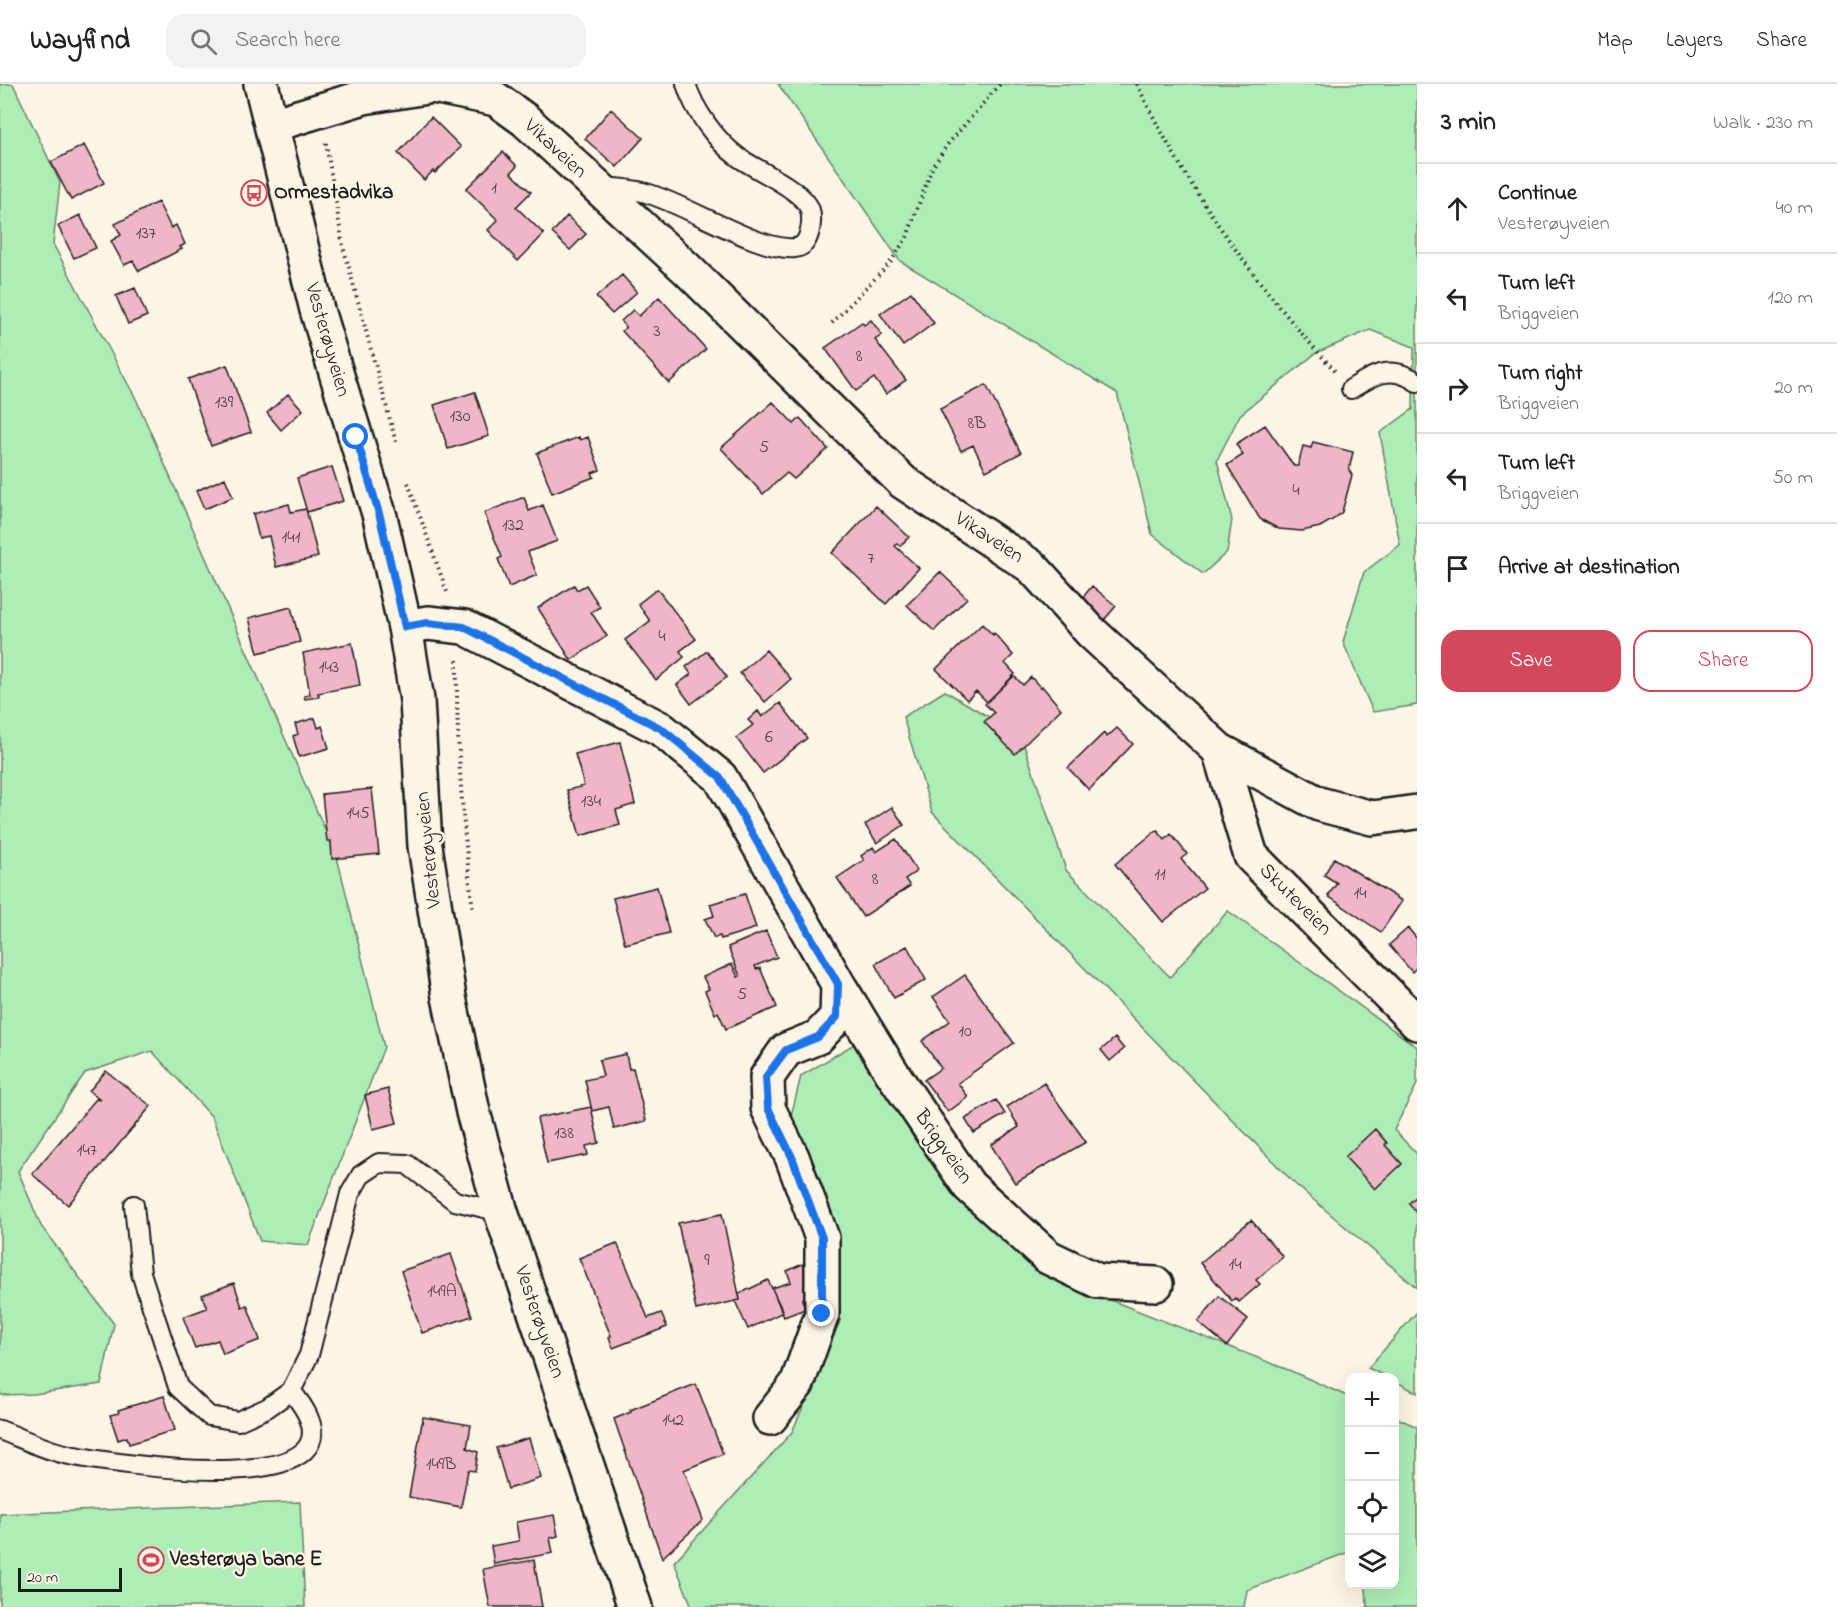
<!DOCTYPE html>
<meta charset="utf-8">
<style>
:root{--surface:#fff;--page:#f2f2f2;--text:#222;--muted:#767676;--line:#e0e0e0;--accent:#d1495b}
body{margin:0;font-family:"Indie Flower",sans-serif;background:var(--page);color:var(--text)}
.controls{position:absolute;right:18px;bottom:18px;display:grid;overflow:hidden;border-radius:12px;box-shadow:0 6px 24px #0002}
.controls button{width:54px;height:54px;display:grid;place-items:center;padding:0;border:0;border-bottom:2px solid var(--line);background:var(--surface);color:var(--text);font:30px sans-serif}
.scale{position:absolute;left:18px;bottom:15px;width:104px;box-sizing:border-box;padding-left:6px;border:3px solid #1c1c1c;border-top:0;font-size:16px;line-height:21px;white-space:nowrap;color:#1c1c1c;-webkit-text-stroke:4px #fcf5e5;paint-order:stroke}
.stop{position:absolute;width:18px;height:18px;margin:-14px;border:4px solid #1a73e8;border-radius:50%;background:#fff}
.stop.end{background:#1a73e8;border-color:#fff;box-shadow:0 2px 6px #0008}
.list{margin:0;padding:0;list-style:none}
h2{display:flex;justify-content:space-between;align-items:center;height:78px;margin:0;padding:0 24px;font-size:26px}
h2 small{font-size:20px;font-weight:400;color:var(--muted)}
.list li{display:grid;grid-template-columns:39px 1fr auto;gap:18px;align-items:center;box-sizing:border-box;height:90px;padding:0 24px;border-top:2px solid var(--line)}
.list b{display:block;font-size:22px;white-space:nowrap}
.list p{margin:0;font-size:20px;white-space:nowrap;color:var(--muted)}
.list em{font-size:20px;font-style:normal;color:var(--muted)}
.actions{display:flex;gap:12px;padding:18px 24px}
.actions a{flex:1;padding:14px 0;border:2px solid var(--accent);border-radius:18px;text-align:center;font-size:21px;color:var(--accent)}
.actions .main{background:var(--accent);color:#fff}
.icon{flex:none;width:33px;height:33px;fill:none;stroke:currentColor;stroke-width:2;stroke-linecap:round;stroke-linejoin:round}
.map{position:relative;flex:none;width:1417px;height:1523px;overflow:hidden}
header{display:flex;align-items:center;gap:36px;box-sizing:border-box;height:84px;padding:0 30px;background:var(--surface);border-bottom:2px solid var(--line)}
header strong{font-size:28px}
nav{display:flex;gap:33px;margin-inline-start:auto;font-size:21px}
.search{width:420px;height:54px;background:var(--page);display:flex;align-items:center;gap:15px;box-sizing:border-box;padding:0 21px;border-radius:18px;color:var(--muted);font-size:22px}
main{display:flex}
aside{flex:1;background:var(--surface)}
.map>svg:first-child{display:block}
.green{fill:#aeedb5;stroke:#658468;stroke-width:1.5}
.building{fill:#f0b6c7;stroke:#1c1c1c;stroke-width:1.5}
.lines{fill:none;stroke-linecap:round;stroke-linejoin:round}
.service-casing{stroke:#1c1c1c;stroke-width:22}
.minor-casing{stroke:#1c1c1c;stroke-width:38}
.secondary-casing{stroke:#1c1c1c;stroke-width:38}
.path{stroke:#1c1c1c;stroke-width:4;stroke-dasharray:1.5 4.5;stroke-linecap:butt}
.service{stroke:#fcf5e5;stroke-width:18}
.minor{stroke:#fcf5e5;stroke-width:33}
.secondary{stroke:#fcf5e5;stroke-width:33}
.route{stroke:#1a73e8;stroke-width:8}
.labels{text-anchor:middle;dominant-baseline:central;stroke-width:5;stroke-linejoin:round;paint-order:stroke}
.number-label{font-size:18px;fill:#514247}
.street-label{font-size:21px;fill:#1c1c1c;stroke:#fcf5e5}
.poi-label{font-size:21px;font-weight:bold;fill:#1c1c1c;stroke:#fcf5e5;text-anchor:start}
</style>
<header>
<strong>Wayfind</strong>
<div class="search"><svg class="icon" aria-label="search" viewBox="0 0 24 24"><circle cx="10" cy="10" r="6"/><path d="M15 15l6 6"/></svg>Search here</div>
<nav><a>Map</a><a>Layers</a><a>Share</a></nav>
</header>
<main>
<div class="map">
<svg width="1417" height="1523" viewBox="0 0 1417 1523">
<rect width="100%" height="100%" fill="#fcf5e5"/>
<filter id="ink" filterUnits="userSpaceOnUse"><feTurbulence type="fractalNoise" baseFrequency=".0167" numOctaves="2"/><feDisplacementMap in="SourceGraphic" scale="12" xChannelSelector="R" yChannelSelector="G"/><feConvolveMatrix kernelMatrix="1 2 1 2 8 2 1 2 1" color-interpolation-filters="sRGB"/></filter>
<g filter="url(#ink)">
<!-- green -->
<path class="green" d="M 0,0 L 13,0 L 60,99 L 53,160 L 136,315 L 337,773 L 384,963 L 308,1161 L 260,1157 L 212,1033 L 152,967 L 85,989 L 18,1087 L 41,1142 L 114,1240 L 101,1300 L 34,1310 L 0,1311 Z
M 778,0 L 1417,0 L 1417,621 L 1373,628 L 1343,558 L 1364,488 L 1400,461 L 1380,349 L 1413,325 L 1414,263 L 1370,246 L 1316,269 L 1240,331 L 1217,376 L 1232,436 L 1227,468 L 1203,490 L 1152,450 L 1117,309 L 900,177 Z
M 945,607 L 1021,652 L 1066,786 L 1170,893 L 1228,827 L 1417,963 L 1417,1000 L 1394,1046 L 1417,1070 L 1417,1204 L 1295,1100 L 932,728 L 903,633 Z
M 859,957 L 916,1058 L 1034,1186 L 1291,1287 L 1349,1313 L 1349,1468 L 1247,1506 L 1244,1523 L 692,1523 L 674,1478 L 792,1348 L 840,1237 L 836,1141 L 791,1032 L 801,992 Z
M 1417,1228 L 1417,1309 L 1395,1297 L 1394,1294 L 1387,1293 L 1368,1284 Z
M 1395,1333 L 1417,1343 L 1417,1523 L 1367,1523 L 1366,1501 L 1394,1500 Z
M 300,1418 L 305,1523 L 0,1523 L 0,1430 Z"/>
<!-- building -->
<path class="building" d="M 611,25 L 643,54 L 617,83 L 585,55 Z
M 431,33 L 461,63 L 435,89 L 433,87 L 424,96 L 398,69 Z
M 84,61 L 104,99 L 71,116 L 51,78 Z
M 503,68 L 517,82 L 511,89 L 531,108 L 516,123 L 544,150 L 518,177 L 488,146 L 498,136 L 466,105 Z
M 158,118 L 171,144 L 176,141 L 185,160 L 180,163 L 182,165 L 139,187 L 133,177 L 124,181 L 111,157 L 121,151 L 115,140 Z
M 80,131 L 96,164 L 74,174 L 58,142 Z
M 567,132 L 586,150 L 570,166 L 552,149 Z
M 622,191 L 637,208 L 612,230 L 596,213 Z
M 135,204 L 147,232 L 128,240 L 116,212 Z
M 911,208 L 934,239 L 903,262 L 880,230 Z
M 659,213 L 706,265 L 669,299 L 622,247 L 626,243 L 621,237 L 633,226 L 639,232 Z
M 871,236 L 882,251 L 875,256 L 906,296 L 886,310 L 874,294 L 856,307 L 825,264 L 862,238 L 864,241 Z
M 227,281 L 251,348 L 211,362 L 188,295 Z
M 986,301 L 1021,369 L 986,387 L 973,361 L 961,367 L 940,325 Z
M 475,308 L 489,352 L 448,365 L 434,321 Z
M 288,310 L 303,326 L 281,346 L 267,329 Z
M 773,318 L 794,340 L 800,334 L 828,365 L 794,395 L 787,389 L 763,410 L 721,364 Z
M 1265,341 L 1294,382 L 1298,382 L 1303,362 L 1311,364 L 1313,358 L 1353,368 L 1349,386 L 1352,391 L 1342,428 L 1334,435 L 1320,443 L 1302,447 L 1279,445 L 1260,435 L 1227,381 L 1243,371 L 1236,360 Z
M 579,353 L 580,356 L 588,353 L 600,386 L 592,389 L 594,393 L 552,409 L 537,369 Z
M 332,383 L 343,417 L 307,428 L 297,394 Z
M 225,394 L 233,413 L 204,425 L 196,407 Z
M 524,413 L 529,427 L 543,421 L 557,457 L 528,468 L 537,491 L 509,503 L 498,475 L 502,473 L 484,429 Z
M 289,420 L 291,428 L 306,425 L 318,473 L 276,483 L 269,452 L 259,454 L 253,430 Z
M 876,422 L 909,453 L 900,462 L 897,460 L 895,462 L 919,484 L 886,520 L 832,469 Z
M 940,488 L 967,514 L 934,547 L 907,521 Z
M 574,501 L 577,506 L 586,501 L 600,523 L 591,528 L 607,552 L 571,576 L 538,524 Z
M 1092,502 L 1116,522 L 1104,536 L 1080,517 Z
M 657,505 L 696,555 L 680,567 L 684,573 L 656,596 L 625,556 L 650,537 L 638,520 Z
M 291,523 L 300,558 L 258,569 L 249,534 Z
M 982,540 L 993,551 L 994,549 L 1013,571 L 1005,579 L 1015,590 L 987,618 L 976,607 L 967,616 L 936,585 Z
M 352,559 L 360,601 L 318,609 L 319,613 L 305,615 L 304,612 L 310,611 L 303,569 Z
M 766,566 L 791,595 L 765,618 L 740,589 Z
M 707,567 L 727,593 L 691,620 L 677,601 L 691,590 L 686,583 Z
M 1014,592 L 1023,601 L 1031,593 L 1041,604 L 1042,602 L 1061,625 L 1015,670 L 984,638 L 994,629 L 985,620 Z
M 780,619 L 807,654 L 763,689 L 736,654 L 753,641 L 748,636 L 758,627 L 762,633 Z
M 315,634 L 318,644 L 322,642 L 329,664 L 299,673 L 293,652 L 298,650 L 295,640 Z
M 1117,644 L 1133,660 L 1089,706 L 1068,684 L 1104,649 L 1107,653 Z
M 620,658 L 635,720 L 616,726 L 620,741 L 580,752 L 567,706 L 584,702 L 575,670 Z
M 372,705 L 379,770 L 332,775 L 331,757 L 327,757 L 322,710 Z
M 892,723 L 904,741 L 877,759 L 865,741 Z
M 1157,746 L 1165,756 L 1171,750 L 1187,770 L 1181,775 L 1205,804 L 1163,838 L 1115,780 Z
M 896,755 L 917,787 L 905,795 L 910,802 L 863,833 L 837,794 L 864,776 L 861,772 L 873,763 L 876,768 Z
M 1334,774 L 1402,817 L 1381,848 L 1328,812 L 1337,799 L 1324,791 Z
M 657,803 L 669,849 L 625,860 L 613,814 Z
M 745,810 L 756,844 L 721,855 L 720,852 L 714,854 L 705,835 L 714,832 L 710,820 Z
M 1408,844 L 1417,855 L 1417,883 L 1412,888 L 1389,861 Z
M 766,847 L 777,873 L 755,882 L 756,885 L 760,884 L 777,923 L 726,945 L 718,928 L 715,930 L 705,907 L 709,905 L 703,893 L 732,880 L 738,893 L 740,892 L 728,863 Z
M 907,862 L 926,896 L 894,914 L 875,880 Z
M 965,891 L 1014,959 L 958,999 L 968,1013 L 948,1028 L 924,996 L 941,984 L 922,957 L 950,937 L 933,913 Z
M 1115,954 L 1124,965 L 1110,977 L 1101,966 Z
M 626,970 L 629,985 L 633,984 L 646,1037 L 614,1045 L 609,1023 L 592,1027 L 585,996 L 603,992 L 599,976 Z
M 106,987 L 151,1022 L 68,1121 L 32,1090 L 96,1015 L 100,1016 L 89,1007 Z
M 1044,999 L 1086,1058 L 1015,1099 L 991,1061 L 1019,1043 L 1007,1023 Z
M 388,1005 L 397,1039 L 373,1045 L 365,1011 Z
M 996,1016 L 1005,1030 L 974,1049 L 965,1035 Z
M 591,1023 L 599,1059 L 586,1062 L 588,1071 L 547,1079 L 537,1034 Z
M 1375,1045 L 1387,1059 L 1385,1061 L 1402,1080 L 1375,1105 L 1345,1073 Z
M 1417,1112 L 1417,1130 L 1409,1119 Z
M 722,1130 L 740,1216 L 696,1226 L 678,1139 Z
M 1251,1136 L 1283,1173 L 1256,1196 L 1260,1200 L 1239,1218 L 1235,1214 L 1232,1217 L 1200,1179 Z
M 617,1159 L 648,1234 L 661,1229 L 667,1243 L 613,1264 L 609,1253 L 611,1252 L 579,1174 Z
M 451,1170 L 472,1232 L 422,1249 L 401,1187 Z
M 807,1178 L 810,1213 L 802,1215 L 805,1225 L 784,1233 L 772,1204 L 791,1198 L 787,1187 Z
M 768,1196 L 783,1228 L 748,1245 L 735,1217 L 740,1216 L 739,1210 Z
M 234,1199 L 242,1223 L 247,1221 L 260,1256 L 223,1270 L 218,1256 L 195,1264 L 183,1233 L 207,1224 L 202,1211 Z
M 1219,1212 L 1248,1235 L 1227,1262 L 1198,1238 Z
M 696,1300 L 723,1370 L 684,1386 L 703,1436 L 662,1474 L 614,1335 L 631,1328 L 630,1326 Z
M 164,1312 L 175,1346 L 129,1360 L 127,1353 L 118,1356 L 110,1331 L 119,1329 L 118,1326 Z
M 423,1333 L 471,1341 L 467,1364 L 478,1368 L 475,1387 L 468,1386 L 461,1423 L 409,1413 Z
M 529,1354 L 541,1394 L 508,1405 L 496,1364 Z
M 554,1431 L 558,1452 L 550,1454 L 553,1469 L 494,1480 L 491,1462 L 519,1457 L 516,1438 Z
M 534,1476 L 542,1523 L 490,1523 L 483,1485 Z"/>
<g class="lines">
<!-- service casing -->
<g class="service-casing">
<path id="service" d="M 601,103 C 616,104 632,105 646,109 C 684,119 759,168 795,164 C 810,163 813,138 810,126 C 804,106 756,86 738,73 C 716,57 694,26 686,0
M 1351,305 C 1375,290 1392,280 1417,298
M 134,1121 L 141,1189 L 178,1303 L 209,1332 L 238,1337 L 267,1324 L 291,1307 L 309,1271 L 350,1110 L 361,1091 L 379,1079 L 407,1080 L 455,1117 L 501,1128
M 0,1346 C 21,1354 43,1365 65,1370 C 110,1380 390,1423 291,1307"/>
</g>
<!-- minor casing -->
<g class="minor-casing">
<path id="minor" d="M 272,41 L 364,13 L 433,2 L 496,15 L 525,36 L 687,185 L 903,398 L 1032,483 L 1091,548 L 1219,666 L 1319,720 L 1372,734 L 1417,728
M 405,543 L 428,539 L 464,543 L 661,645 L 720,693 L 838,900 L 837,933 L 818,953 L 786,966 L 767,993 L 768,1024 L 792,1073 L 822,1154 L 822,1230 L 797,1300 L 770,1334
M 1219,666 L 1251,772 L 1417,939
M 838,900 L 891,987 L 969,1102 L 1048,1173 L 1098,1197 L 1156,1200"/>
</g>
<!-- secondary casing -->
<g class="secondary-casing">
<path id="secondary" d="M 261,0 L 317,226 L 380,433 L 405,543 L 417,616 L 425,762 L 449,913 L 473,1028 L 501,1128 L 635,1523"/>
</g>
<!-- path -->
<path class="path" d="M 1137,0 C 1187,105 1256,201 1335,287
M 326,59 L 343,162 L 396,358
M 832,239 L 890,179 L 907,153 L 932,84 L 948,60 L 1000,0
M 408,399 L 447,508
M 457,576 C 456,660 463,742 473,826"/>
<!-- service -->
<use href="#service" class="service"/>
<!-- minor -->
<use href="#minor" class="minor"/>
<!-- secondary -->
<use href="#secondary" class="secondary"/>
</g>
</g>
<g class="lines" filter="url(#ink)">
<!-- route -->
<path class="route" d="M 356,353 L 380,433 L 405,543 L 428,539 L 464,543 L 662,645 L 720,693 L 838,900 L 837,933 L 818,953 L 786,966 L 766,993 L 768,1024 L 792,1073 L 822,1154 L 822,1230"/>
</g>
<!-- icons -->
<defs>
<g id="bus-ring" transform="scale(1.35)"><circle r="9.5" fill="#fcf5e5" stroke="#d1495b" stroke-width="1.5"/><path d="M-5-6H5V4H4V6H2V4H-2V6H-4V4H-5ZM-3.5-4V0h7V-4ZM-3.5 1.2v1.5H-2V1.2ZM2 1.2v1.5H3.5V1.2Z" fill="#d1495b"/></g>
<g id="stadium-ring" transform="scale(1.35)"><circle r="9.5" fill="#fcf5e5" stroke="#d1495b" stroke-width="1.5"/><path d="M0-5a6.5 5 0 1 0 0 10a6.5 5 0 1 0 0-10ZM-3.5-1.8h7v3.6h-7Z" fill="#d1495b"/></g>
</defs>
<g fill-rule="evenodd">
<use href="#bus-ring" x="254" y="109"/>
<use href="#stadium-ring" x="151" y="1476"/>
</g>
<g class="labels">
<!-- number labels -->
<g class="number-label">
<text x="494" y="105">1</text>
<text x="146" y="150">137</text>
<text x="657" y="248">3</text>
<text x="859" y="273">8</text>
<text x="224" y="319">139</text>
<text x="460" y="333">130</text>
<text x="977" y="340">8B</text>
<text x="764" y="364">5</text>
<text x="1296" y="407">4</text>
<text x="513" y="442">132</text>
<text x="291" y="454">141</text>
<text x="871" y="475">7</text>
<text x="662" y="553">4</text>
<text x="329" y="584">143</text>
<text x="769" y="654">6</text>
<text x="591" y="718">134</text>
<text x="358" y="730">145</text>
<text x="1160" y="791">11</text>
<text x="875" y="796">8</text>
<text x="1360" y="810">14</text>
<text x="742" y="911">5</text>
<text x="965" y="948">10</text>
<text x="564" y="1050">138</text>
<text x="87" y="1067">147</text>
<text x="707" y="1177">9</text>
<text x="1235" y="1181">14</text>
<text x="442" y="1208">149A</text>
<text x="673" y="1337">142</text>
<text x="441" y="1381">149B</text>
</g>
<!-- street labels -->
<g class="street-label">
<text transform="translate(555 65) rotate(43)">Vikaveien</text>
<text transform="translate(327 256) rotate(74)">Vesterøyveien</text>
<text transform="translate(989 454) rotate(33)">Vikaveien</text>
<text transform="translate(429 766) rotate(-96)">Vesterøyveien</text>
<text transform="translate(1295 816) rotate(45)">Skuteveien</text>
<text transform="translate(943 1063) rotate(55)">Briggveien</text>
<text transform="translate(539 1238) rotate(71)">Vesterøyveien</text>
</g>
<!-- poi labels -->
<g class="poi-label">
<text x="274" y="109">Ormestadvika</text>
<text x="170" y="1476">Vesterøya bane E</text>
</g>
</g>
</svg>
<div class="controls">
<button>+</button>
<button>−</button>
<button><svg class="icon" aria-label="locate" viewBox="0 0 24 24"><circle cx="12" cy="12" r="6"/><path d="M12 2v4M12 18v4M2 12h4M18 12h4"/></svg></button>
<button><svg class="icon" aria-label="layers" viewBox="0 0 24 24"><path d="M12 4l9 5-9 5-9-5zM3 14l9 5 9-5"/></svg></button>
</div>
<div class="scale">20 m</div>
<div class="stop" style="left:356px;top:353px"></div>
<div class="stop end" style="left:822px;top:1230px"></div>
</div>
<aside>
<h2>3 min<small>Walk · 230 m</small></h2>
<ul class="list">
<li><svg class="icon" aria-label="ahead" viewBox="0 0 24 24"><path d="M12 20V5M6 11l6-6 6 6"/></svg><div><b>Continue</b><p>Vesterøyveien</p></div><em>40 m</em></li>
<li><svg class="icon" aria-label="left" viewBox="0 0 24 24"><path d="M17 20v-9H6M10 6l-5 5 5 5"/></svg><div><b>Turn left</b><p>Briggveien</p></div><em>120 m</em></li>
<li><svg class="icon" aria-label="right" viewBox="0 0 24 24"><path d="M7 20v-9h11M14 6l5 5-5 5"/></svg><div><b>Turn right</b><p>Briggveien</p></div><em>20 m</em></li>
<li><svg class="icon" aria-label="left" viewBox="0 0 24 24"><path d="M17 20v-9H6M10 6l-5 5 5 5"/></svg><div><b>Turn left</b><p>Briggveien</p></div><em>50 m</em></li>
<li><svg class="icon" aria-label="arrive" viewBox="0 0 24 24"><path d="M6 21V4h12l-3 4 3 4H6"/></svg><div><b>Arrive at destination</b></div></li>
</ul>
<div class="actions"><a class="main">Save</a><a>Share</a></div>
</aside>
</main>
